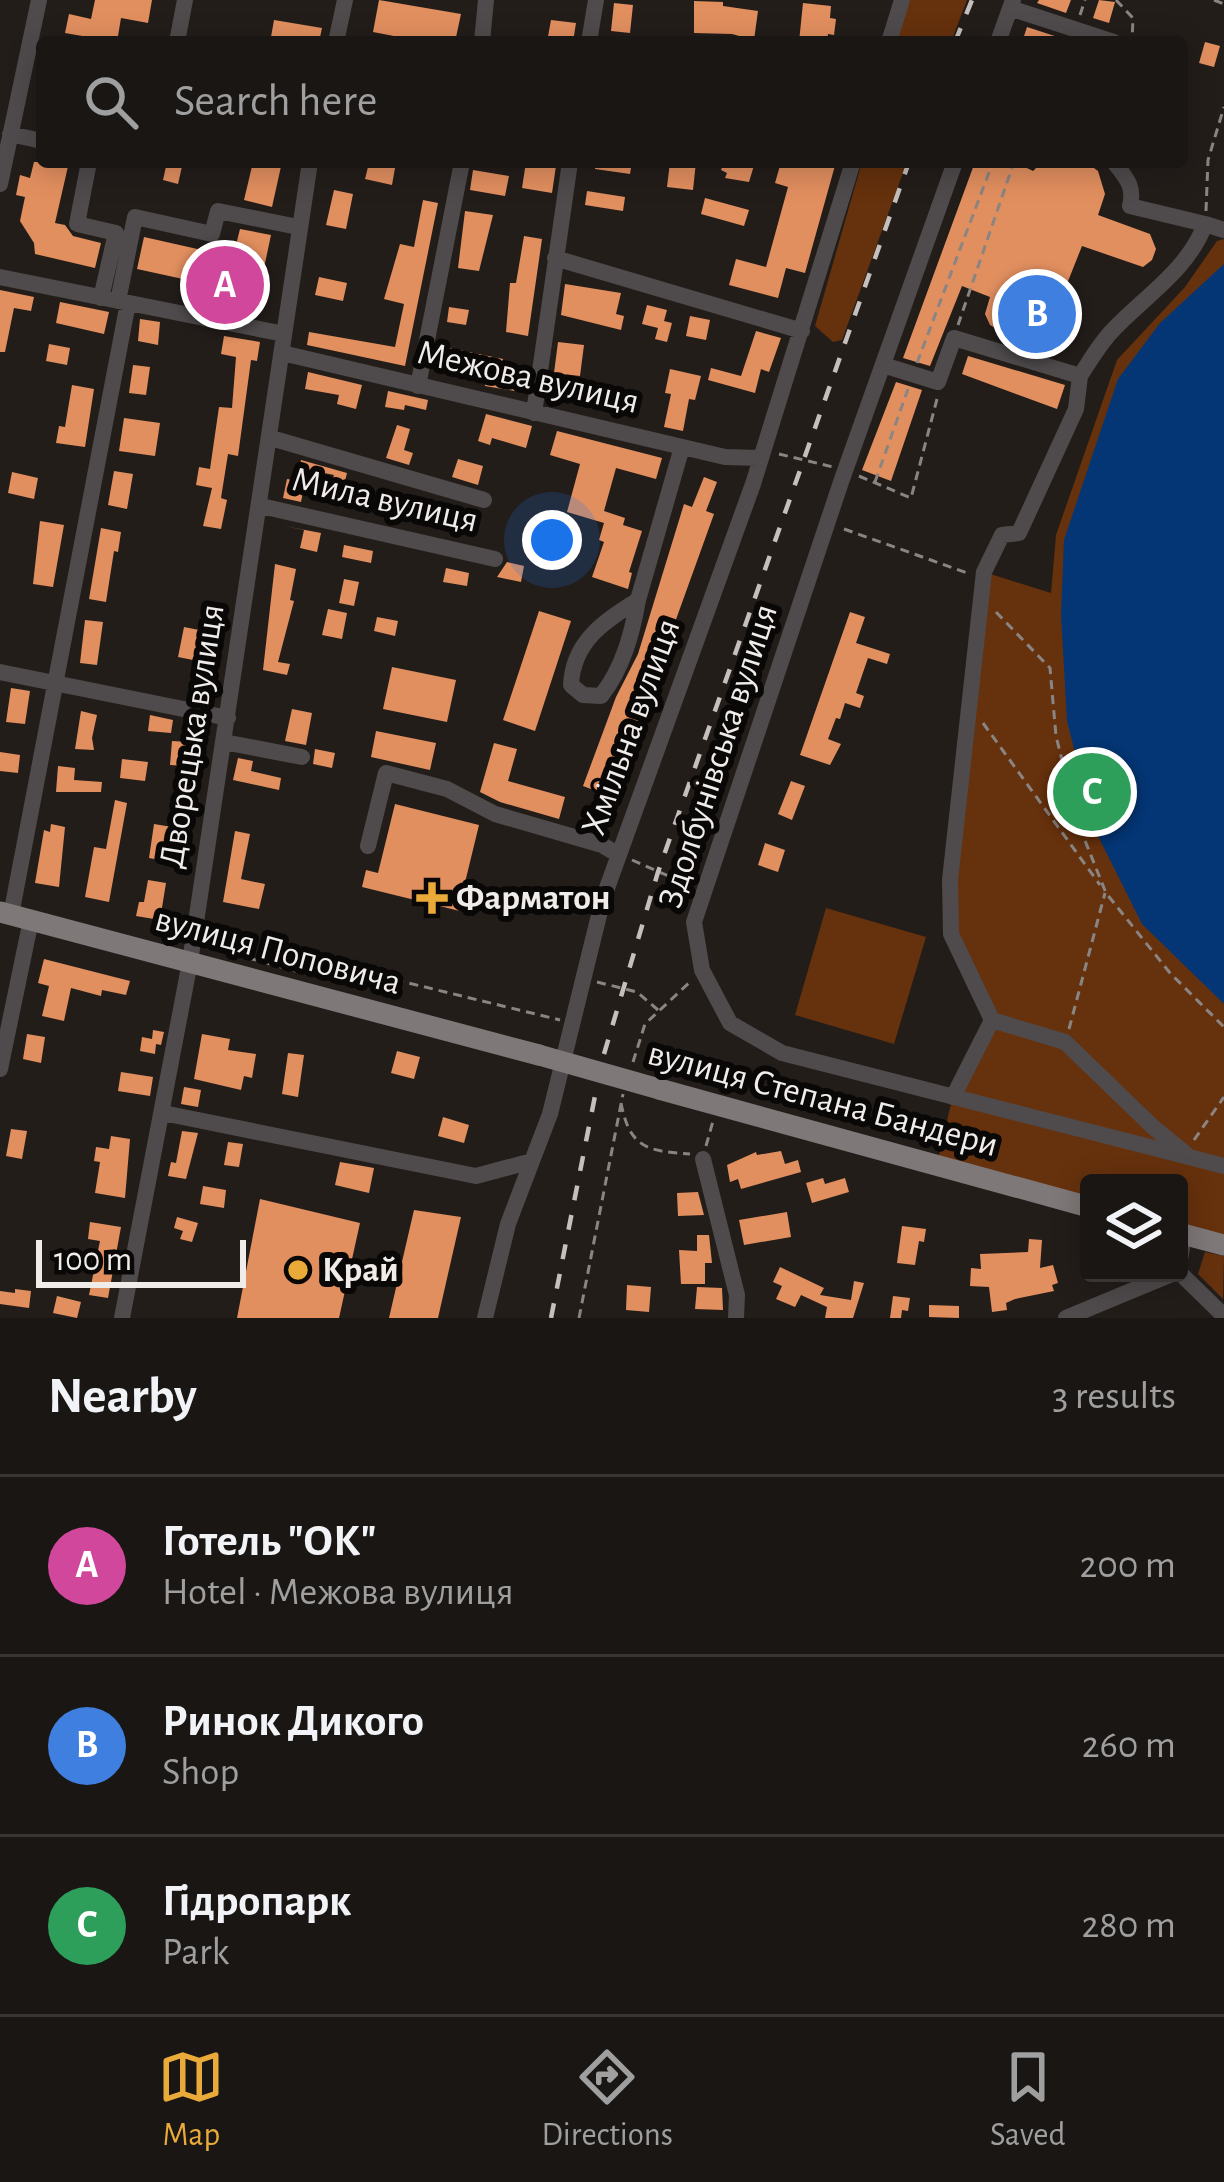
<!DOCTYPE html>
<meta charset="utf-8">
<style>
:root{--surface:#1a1614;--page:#272322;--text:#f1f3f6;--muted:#9f9fa0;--line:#383534;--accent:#eaaa39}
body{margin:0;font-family:"Alegreya Sans",sans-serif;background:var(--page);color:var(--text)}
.controls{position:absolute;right:36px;bottom:36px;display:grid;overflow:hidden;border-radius:12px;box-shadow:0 6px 30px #0003}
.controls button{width:108px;height:108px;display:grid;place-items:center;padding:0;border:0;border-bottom:3px solid var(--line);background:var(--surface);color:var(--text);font:60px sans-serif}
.scale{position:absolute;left:36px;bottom:30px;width:210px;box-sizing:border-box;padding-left:12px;border:6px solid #f0ecea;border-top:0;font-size:33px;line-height:42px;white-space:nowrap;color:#f0ecea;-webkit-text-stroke:9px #0a0807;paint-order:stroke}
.you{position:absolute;left:552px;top:540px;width:42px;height:42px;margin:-30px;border:9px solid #fff;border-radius:50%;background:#1a73e8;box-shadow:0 0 0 18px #1a73e833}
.badge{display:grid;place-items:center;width:78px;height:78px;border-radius:50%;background:var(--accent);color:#fff;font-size:39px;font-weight:700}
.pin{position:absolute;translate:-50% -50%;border:6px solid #fff;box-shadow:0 3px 12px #0006}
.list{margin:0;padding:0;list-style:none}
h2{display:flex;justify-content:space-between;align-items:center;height:156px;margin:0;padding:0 48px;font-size:51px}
h2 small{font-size:39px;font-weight:400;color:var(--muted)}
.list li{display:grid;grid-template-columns:78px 1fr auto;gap:36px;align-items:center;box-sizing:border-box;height:180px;padding:0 48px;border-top:3px solid var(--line)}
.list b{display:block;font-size:45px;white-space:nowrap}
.list p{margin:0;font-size:39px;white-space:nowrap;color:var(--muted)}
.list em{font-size:39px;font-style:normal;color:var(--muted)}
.icon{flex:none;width:66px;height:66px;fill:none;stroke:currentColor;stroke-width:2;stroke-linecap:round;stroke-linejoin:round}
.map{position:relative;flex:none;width:1224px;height:1318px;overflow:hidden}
.search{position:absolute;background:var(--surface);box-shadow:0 6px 30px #0003;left:36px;right:36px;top:36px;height:132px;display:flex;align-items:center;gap:30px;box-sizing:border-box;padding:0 42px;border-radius:12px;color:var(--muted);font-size:45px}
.sheet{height:696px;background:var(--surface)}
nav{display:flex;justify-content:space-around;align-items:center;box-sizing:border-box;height:168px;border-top:3px solid var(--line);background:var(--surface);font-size:33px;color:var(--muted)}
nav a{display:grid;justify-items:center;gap:6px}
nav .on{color:var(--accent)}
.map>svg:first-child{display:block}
.green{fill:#66310d}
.water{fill:#043675}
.building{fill:#e28f5f}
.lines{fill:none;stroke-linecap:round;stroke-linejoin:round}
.path{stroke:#8a8582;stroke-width:3;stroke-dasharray:9 6;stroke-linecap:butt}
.minor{stroke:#4f4b4c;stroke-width:16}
.major{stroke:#7f7879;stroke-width:21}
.rail{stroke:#c5c0be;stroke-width:4.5;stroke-dasharray:15 15;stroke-linecap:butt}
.major-bridge{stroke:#7f7879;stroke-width:21}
.poi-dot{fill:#eaaa39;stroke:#0a0807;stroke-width:4.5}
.labels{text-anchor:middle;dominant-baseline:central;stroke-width:12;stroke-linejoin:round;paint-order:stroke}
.street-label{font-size:36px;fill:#f0ecea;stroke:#0a0807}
.poi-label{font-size:36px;font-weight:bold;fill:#f0ecea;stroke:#0a0807;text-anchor:start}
</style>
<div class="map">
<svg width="1224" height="1318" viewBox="0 0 1224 1318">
<rect width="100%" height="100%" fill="#231d1a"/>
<!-- green -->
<path class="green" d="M 909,0 L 967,0 L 951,42 L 897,42 Z
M 862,162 L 907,162 L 842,340 L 833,342 L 815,326 Z
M 1224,239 L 1224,1245 L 1179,1233 L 1179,1183 L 1089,1183 L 1089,1207 L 937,1164 L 950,1108 L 992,1020 L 951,934 L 984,572 L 1051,593 L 1056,535 L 1117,360 L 1185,287 L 1217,241 Z
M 826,908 L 926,937 L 894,1044 L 795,1015 Z
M 1205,1252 L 1224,1256 L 1223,1299 L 1198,1274 Z"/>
<!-- water -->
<path class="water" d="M 1224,264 L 1224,1004 L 1142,924 L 1094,828 L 1067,721 L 1061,615 L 1064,540 L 1118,379 L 1160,323 Z"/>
<!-- building -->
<path class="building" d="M 95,0 L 152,0 L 148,23 L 121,18 L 117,42 L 65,33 L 69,14 L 91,19 Z
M 379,0 L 461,14 L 455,42 L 425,42 L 373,32 Z
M 1039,0 L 1071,0 L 1066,13 L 1037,3 Z
M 1099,0 L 1115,2 L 1109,23 L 1093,18 Z
M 694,1 L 723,2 L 723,6 L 758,11 L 754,40 L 732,34 L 694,33 Z
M 614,3 L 633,5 L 630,33 L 611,31 Z
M 803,3 L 831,6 L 830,18 L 836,19 L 834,35 L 828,34 L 827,42 L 799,42 Z
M 274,20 L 322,28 L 319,42 L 271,37 Z
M 551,20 L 576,23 L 573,42 L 547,42 Z
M 1027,27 L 1073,42 L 1022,42 Z
M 1205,42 L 1220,46 L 1214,67 L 1199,63 Z
M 34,162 L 69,162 L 55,223 L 65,225 L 73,236 L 101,243 L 95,268 L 35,254 L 34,243 L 20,221 L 25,197 L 16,195 L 20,175 L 30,178 Z
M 167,162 L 183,162 L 178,184 L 163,180 Z
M 253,162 L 282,162 L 272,207 L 244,200 Z
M 526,162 L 556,166 L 552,193 L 522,188 Z
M 595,162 L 632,162 L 630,174 L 595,169 Z
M 670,162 L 696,162 L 693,190 L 667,187 Z
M 724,162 L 755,162 L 749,182 L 725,178 L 727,173 L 721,170 Z
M 781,162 L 836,162 L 805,273 L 786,268 L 778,298 L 729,285 L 736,259 L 766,267 L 788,187 L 775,183 Z
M 975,162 L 1015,162 L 1033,171 L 1042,162 L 1086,162 L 1098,171 L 1105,194 L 1098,215 L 1150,234 L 1156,249 L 1152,260 L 1143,267 L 1082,246 L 1053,319 L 1040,334 L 1024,339 L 1007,335 L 990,325 L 985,314 L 990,297 L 962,286 L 930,366 L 903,358 Z
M 369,163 L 395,168 L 392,185 L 365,179 Z
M 473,170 L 509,176 L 505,196 L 470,190 Z
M 334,190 L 353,194 L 346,229 L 326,225 Z
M 587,191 L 625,197 L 623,211 L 585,205 Z
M 705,198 L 749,210 L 744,226 L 701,214 Z
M 423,200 L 438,203 L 405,366 L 307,345 L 309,332 L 395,347 L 404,304 L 384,299 L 400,244 L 414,247 Z
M 465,211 L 493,215 L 479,271 L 458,268 Z
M 240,229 L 271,235 L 264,268 L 256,266 L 251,277 L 242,281 L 238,291 L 137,269 L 144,237 L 233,257 Z
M 524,236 L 542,239 L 528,336 L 506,332 L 510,283 L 516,283 Z
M 319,277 L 347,283 L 343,301 L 315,295 Z
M 565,284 L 621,293 L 616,314 L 624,316 L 621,330 L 561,315 Z
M 0,290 L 34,297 L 31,311 L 14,308 L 5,352 L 0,352 Z
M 60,302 L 109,312 L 104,334 L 56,323 Z
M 647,305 L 667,310 L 664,321 L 672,323 L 667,342 L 655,339 L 658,328 L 642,324 Z
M 449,307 L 469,310 L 466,325 L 447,322 Z
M 690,316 L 710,320 L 706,340 L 686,336 Z
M 140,319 L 160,322 L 158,345 L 138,341 Z
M 756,331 L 781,338 L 769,372 L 761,369 L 755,393 L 708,380 L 711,368 L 741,376 Z
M 224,336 L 260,342 L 257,361 L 251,360 L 238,456 L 228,454 L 221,498 L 227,500 L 221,529 L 203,526 L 212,488 L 196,485 L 199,467 L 210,469 L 219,407 L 232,408 L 236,357 L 221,354 Z
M 558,342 L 584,345 L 580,376 L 554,373 Z
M 49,344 L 70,348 L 67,365 L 46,361 Z
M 439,346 L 503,359 L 501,372 L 518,375 L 515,391 L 485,386 L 487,374 L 435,363 Z
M 968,356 L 1065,385 L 1057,409 L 962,374 Z
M 133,365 L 150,367 L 146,395 L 129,393 Z
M 670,369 L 701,376 L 695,400 L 689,399 L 683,431 L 664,427 L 671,394 L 665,393 Z
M 308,372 L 362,385 L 356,409 L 337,404 L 339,395 L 305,389 Z
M 896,382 L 922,390 L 891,481 L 862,470 Z
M 72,385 L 94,389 L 85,447 L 56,443 L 59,426 L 65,427 Z
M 388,391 L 428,400 L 426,410 L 405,405 L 404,410 L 385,407 Z
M 616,393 L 634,396 L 630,416 L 613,413 Z
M 486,414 L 532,426 L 526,448 L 492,438 L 490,445 L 478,441 Z
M 124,418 L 160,423 L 155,456 L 119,451 Z
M 397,425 L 410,429 L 404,450 L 413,453 L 409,465 L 386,458 Z
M 557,431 L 662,458 L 656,479 L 616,468 L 604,511 L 625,518 L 623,525 L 642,531 L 629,572 L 632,573 L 628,589 L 592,577 L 604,542 L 599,540 L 604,523 L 567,512 L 580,464 L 550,455 Z
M 458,459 L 483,466 L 478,485 L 452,477 Z
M 301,460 L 347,473 L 344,485 L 332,482 L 334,475 L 300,468 Z
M 114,471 L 133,474 L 127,509 L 108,505 Z
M 12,472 L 38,478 L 34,499 L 8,493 Z
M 704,477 L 717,482 L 706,511 L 714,514 L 612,797 L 583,786 L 616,697 L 638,654 L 684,504 L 692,507 Z
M 287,479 L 305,482 L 301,502 L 283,498 Z
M 40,521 L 64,525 L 53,587 L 33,584 Z
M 284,526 L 321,533 L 317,552 L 300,548 L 304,530 Z
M 101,528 L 121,532 L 118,552 L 114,551 L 106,602 L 89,599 Z
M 344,545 L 373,551 L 371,563 L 342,557 Z
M 507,562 L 524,566 L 521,582 L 497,577 Z
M 275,564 L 296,569 L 290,600 L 294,601 L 278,662 L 290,664 L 287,675 L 263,670 Z
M 446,568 L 469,573 L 467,586 L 443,582 Z
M 344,579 L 359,582 L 354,606 L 339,603 Z
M 328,609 L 347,613 L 342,639 L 322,635 Z
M 539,611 L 571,621 L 535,731 L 503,720 Z
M 850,612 L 865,617 L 856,643 L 890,654 L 887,664 L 868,658 L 856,693 L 864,696 L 860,708 L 845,703 L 840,719 L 836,718 L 828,739 L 841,744 L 830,765 L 800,755 Z
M 377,617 L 398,621 L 395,636 L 374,631 Z
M 85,620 L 103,622 L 97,665 L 80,663 Z
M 184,627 L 204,631 L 198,661 L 178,657 Z
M 392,667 L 456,680 L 447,722 L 383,709 Z
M 11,688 L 30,691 L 25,724 L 6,722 Z
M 292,709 L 312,713 L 306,745 L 285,741 Z
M 81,711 L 97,715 L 92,738 L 94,750 L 75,749 Z
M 150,715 L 173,720 L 171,733 L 148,731 Z
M 376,731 L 436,743 L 430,770 L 371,757 Z
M 172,741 L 189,742 L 188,766 L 170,765 Z
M 494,743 L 517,749 L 508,781 L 565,797 L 559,819 L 500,802 L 480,792 Z
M 315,749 L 335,753 L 332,768 L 313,764 Z
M 0,752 L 20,755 L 18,773 L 0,771 Z
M 238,758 L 253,761 L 251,771 L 281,778 L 279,790 L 233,780 Z
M 122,759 L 148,762 L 145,781 L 120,778 Z
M 58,766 L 75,768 L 74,780 L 102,782 L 101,792 L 56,792 Z
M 791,781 L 805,786 L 792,820 L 778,814 Z
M 115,800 L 127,803 L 109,902 L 85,897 L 94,847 L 106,849 Z
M 395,804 L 479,825 L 461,899 L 479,904 L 476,915 L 362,887 L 366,870 L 378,873 Z
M 51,824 L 65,827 L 59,887 L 35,883 L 44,830 L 50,832 Z
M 154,824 L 172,827 L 166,861 L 149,858 Z
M 235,831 L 250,834 L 241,879 L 265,884 L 259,909 L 223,902 Z
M 765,843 L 785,850 L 778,872 L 758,865 Z
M 148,880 L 166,883 L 160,920 L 136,916 L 139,902 L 144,902 Z
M 44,959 L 130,981 L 126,995 L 102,990 L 101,996 L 71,988 L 64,1021 L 42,1016 L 49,986 L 38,983 Z
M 153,1030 L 164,1032 L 161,1045 L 156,1044 L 155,1054 L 140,1051 L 142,1037 L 152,1039 Z
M 27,1034 L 45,1037 L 41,1063 L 23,1059 Z
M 202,1034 L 230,1039 L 228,1050 L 256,1054 L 252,1078 L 244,1076 L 241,1090 L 194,1079 Z
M 397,1051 L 420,1057 L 414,1079 L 391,1073 Z
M 288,1053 L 304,1055 L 298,1097 L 282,1094 Z
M 121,1072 L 153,1077 L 150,1096 L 118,1091 Z
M 184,1087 L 201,1090 L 198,1107 L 181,1104 Z
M 443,1117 L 469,1125 L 464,1143 L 438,1136 Z
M 11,1129 L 27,1131 L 22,1159 L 6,1156 Z
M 182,1131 L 198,1133 L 186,1179 L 168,1176 L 171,1162 L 176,1163 Z
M 111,1136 L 130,1139 L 125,1198 L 95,1193 L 100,1162 L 94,1161 L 96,1147 L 109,1149 Z
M 228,1142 L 243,1144 L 239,1167 L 224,1165 Z
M 781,1151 L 785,1164 L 798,1160 L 801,1172 L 741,1189 L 738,1179 L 730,1182 L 727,1165 L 756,1152 L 757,1155 Z
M 340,1162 L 374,1168 L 369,1193 L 335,1185 Z
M 823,1178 L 825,1184 L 845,1178 L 849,1192 L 812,1203 L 806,1183 Z
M 203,1186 L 226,1190 L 224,1208 L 200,1204 Z
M 698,1192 L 704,1215 L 678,1216 L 677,1193 Z
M 260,1199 L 360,1223 L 339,1318 L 237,1318 Z
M 414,1210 L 461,1217 L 438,1318 L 389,1318 Z
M 787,1212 L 791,1237 L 744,1245 L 739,1220 Z
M 177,1217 L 198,1223 L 192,1242 L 180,1239 L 183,1231 L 174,1228 Z
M 90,1222 L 121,1227 L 108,1298 L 89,1295 L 100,1241 L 88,1239 Z
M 902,1226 L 926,1229 L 924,1242 L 919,1241 L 915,1265 L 897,1263 Z
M 697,1235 L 709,1235 L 712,1263 L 705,1263 L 705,1284 L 681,1284 L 679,1250 L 697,1251 Z
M 1029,1239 L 1042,1240 L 1040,1268 L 1053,1265 L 1058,1283 L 1052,1285 L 1054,1291 L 1015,1299 L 1006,1303 L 1007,1310 L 992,1312 L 989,1287 L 970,1286 L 971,1268 L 981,1269 L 980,1254 L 1028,1252 Z
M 780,1267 L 824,1288 L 820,1295 L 851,1300 L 854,1281 L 864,1283 L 853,1318 L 825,1318 L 827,1307 L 801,1295 L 795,1307 L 776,1299 L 782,1286 L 773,1282 Z
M 627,1285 L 651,1287 L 649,1312 L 626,1310 Z
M 697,1287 L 722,1288 L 723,1310 L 695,1309 Z
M 15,1289 L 31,1291 L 29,1308 L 0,1304 L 0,1291 L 15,1293 Z
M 57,1296 L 81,1302 L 77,1318 L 53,1313 Z
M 893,1296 L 910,1298 L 908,1311 L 902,1310 L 901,1318 L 890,1318 Z
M 929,1305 L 959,1306 L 959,1318 L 929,1317 Z"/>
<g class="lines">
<!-- path -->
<path class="path" d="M 1116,0 L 1133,18 L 1132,42
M 1214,0 L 1224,4
M 1080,15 L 1085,0
M 1206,211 L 1208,160 L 1224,107
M 958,325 L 1014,162
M 917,363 L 993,162
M 779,454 L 833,467
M 859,476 L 911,498 L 937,399
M 875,482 L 908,389
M 844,529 L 970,574
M 996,612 L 1050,668 L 1056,736 L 1078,823 L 1106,893 L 1170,973 L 1224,1027
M 983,723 L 1100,885
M 632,860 L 689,885
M 169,925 L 179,927
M 208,940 L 213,948 L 310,975
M 325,979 L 343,967 L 560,1020
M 597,982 L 637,992 L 658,1010
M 1069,1029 L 1105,893
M 633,1062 L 645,1024 L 692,980
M 621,1103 C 630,1149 648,1151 690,1154
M 1194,1140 L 1224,1097
M 706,1146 L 713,1121
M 579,1318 L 623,1094"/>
<!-- minor -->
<path class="minor" d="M 1010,8 L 1114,42
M 177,42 L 185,0
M 336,42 L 345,0
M 482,42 L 486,0
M 589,42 L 596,0
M 889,42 L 902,0
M 998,42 L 1013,0
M 10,134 L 42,141
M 89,162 L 77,224 L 116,233 L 101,298
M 955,162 L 841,482 L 694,922 L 702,970 L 730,1023 L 782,1053 L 1224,1166
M 1114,162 C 1125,177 1135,185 1130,206 L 1205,224
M 0,184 L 39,0
M 555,258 L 802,331
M 0,277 L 284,334
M 118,301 L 135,217 L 212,234 L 218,211 L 298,227
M 282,353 L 725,457 L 759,458
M 883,365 L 938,382 L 954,338 L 1080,376 C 1090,361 1100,343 1113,330 C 1144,297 1189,269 1205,224 L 1224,230
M 418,386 L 462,162
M 534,413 L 570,162
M 271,438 L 484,500
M 261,506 L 495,559
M 638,600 C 632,634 623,668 601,696 L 583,695 L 571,685 C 573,642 603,622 638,600 L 682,447
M 0,672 L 228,718
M 224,742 L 302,757
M 368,846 L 386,773 L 447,789 L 495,814 L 602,845 L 619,855
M 11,915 L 128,303
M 992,1020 L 1065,1042 L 1153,1127 L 1186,1154
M 0,1069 L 31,920
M 953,1097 L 992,1020 L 951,934 L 950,880 L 984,572 L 1002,535 L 1019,533 L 1076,409 L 1080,376
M 163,1113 L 476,1176 L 532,1161
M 703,1159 L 737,1295 L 736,1318
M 1179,1266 L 1184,1235
M 1179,1272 L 1224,1316
M 122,1318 L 190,962 L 310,162
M 485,1318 L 508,1224 L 550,1114 L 603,899 L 753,484 L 853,162
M 1066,1318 L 1174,1273"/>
<!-- major -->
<path class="major" d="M 0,912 L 539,1055
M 659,1089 L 1089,1207
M 1179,1233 L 1224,1245"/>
<!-- rail -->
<path class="rail" d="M 955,42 L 972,0
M 604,1054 L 658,872 L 909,162
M 551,1318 L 595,1096"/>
<!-- major-bridge -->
<path class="major-bridge" d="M 539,1055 L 659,1089"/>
</g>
<!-- markers -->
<g class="poi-dot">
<path d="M426 880h12v12h12v12h-12v12h-12v-12h-12v-12h12z"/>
<circle cx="298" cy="1270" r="12"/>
</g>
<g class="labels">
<!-- street labels -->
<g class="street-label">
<text transform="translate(528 377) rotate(13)">Межова вулиця</text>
<text transform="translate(385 500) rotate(13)">Мила вулиця</text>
<text transform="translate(631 727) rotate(-70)">Хмільна вулиця</text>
<text transform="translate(192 736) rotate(-81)">Дворецька вулиця</text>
<text transform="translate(718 756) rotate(-72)">Здолбунівська вулиця</text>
<text transform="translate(278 951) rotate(15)">вулиця Поповича</text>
<text transform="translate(823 1099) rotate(15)">вулиця Степана Бандери</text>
</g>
<!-- poi labels -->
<g class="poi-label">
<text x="456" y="898">Фарматон</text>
<text x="322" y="1270">Край</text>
</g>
</g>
</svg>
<div class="controls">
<button><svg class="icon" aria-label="layers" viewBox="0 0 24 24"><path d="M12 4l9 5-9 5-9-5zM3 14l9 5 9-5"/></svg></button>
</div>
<div class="scale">100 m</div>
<div class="you"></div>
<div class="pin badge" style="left:225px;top:285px;background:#d1479c">A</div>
<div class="pin badge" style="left:1037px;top:314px;background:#3f7fe0">B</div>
<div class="pin badge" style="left:1092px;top:792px;background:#2e9e5b">C</div>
<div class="search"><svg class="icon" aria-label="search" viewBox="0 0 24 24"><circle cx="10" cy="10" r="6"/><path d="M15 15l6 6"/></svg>Search here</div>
</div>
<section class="sheet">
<h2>Nearby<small>3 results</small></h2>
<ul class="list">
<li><span class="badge" style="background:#d1479c">A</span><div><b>Готель &quot;ОК&quot;</b><p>Hotel · Межова вулиця</p></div><em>200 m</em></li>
<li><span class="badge" style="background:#3f7fe0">B</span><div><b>Ринок Дикого</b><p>Shop</p></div><em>260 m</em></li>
<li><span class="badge" style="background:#2e9e5b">C</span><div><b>Гідропарк</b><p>Park</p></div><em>280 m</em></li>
</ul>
</section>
<nav>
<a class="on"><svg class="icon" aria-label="map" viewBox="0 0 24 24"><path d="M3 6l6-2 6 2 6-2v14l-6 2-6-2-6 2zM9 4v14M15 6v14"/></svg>Map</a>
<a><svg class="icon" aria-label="directions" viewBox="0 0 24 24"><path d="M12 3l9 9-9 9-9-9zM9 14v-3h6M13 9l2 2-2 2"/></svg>Directions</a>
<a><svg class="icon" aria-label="saved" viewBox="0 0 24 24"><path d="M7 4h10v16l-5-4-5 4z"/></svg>Saved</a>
</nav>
